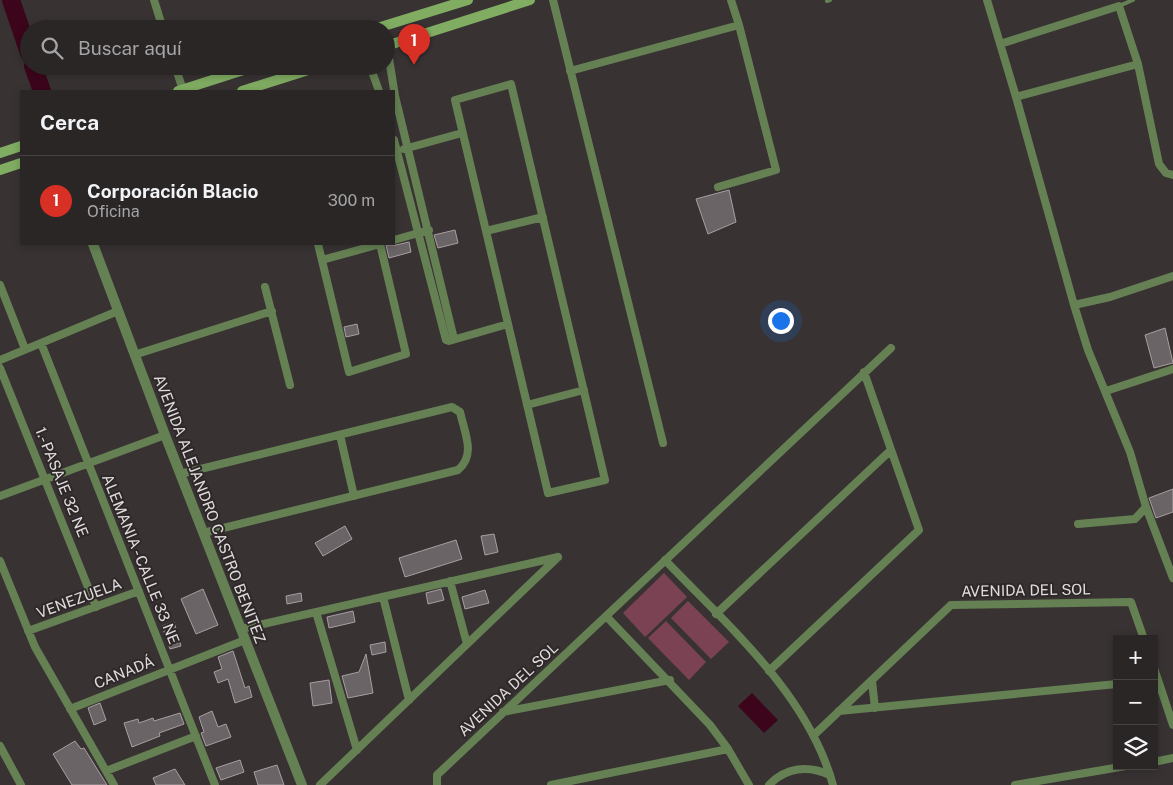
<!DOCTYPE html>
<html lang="es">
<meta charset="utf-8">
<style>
:root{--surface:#2a2626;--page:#322e2e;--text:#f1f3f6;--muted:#a5a5a7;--line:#464343;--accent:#d93025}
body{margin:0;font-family:"Public Sans",sans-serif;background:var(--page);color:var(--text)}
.controls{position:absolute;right:15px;bottom:15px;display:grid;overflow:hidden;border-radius:0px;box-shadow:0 2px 8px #0003}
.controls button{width:45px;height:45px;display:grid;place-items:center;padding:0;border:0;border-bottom:1px solid var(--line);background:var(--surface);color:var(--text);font:25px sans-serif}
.you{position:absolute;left:780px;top:320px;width:18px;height:18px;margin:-12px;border:4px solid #fff;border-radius:50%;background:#1a73e8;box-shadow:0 0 0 8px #1a73e833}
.badge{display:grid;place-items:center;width:32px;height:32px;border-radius:50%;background:var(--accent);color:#fff;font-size:16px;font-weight:700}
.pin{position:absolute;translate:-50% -41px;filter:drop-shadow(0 1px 2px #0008)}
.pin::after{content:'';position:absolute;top:26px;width:18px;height:15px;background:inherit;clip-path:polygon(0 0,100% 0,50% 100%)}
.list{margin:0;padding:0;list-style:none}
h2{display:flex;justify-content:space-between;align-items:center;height:65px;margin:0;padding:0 20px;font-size:21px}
h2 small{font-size:16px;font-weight:400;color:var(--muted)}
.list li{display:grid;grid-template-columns:32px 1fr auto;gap:15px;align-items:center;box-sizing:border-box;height:90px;padding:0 20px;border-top:1px solid var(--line)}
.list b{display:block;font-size:19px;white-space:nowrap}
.list p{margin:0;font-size:16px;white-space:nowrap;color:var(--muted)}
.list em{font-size:16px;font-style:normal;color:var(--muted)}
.icon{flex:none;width:28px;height:28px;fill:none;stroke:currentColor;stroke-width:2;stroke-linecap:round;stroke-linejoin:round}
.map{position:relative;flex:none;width:1173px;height:785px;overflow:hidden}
.search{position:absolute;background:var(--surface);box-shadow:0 2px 8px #0003;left:20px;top:20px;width:375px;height:55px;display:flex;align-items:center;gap:12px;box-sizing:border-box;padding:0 18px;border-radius:28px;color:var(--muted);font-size:19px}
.panel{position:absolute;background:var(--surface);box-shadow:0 2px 8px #0003;left:20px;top:90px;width:375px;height:155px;border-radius:0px}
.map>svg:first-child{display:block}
.green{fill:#7b4253}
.water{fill:#3c051b}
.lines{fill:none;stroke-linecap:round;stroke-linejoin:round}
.river{stroke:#3c051b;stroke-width:18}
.building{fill:#6b6466;stroke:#a79fa1}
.service{stroke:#658153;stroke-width:4}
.minor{stroke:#658153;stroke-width:8}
.tertiary{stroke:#658153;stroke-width:10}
.secondary{stroke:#80ad62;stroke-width:10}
.labels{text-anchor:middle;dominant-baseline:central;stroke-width:4;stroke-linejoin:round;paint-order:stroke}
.street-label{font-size:15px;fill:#e0dcdd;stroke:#2e2829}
</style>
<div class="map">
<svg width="1173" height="785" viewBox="0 0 1173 785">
<rect width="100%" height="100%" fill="#383233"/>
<!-- green -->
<path class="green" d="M 664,573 L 687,597 L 645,637 L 623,613 Z
M 688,601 L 729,642 L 711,659 L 671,618 Z
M 666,621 L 706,662 L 689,680 L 648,638 Z"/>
<!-- water -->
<path class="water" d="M 752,693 L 778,720 L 764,733 L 738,706 Z"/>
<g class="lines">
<!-- river -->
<path class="river" d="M 11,0 L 29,53
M 33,66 L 42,91"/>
</g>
<!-- building -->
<path class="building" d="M 729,190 L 736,222 L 708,234 L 696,199 Z
M 455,230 L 458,243 L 438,248 L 434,235 Z
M 409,242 L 411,252 L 389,258 L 386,245 L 396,245 Z
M 357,324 L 359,334 L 346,337 L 344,327 Z
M 1165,328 L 1173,363 L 1154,368 L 1145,335 Z
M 1173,489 L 1173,512 L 1156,518 L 1149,498 Z
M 345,526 L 352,539 L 323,556 L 315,543 Z
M 494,534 L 498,552 L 485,555 L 481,536 Z
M 456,540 L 462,559 L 405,577 L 399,558 Z
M 203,589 L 218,625 L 196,634 L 181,599 Z
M 441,589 L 444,600 L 428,604 L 426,593 Z
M 485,590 L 489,603 L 465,609 L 462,597 Z
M 301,593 L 302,601 L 287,604 L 286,596 Z
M 353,611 L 355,622 L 329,628 L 327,617 Z
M 174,622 L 181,646 L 170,649 L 162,626 Z
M 385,642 L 386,652 L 372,655 L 370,645 Z
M 233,651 L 245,688 L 249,686 L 252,697 L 235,703 L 228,679 L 218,683 L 214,672 L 222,669 L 218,657 Z
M 366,654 L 373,693 L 348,698 L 342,676 L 359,672 Z
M 329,680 L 332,703 L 313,706 L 310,683 Z
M 100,703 L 106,720 L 94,725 L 88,708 Z
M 212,711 L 218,727 L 226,724 L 231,737 L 206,746 L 201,733 L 204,732 L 199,717 Z
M 180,713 L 184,724 L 159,733 L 160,736 L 132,747 L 124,723 L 138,719 L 139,723 L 153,718 L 154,721 Z
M 75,741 L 81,749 L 84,748 L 107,785 L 72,785 L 53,754 Z
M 240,760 L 244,772 L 221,780 L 216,768 Z
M 277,765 L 284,785 L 258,785 L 254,772 Z
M 175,769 L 185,785 L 156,785 L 153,778 Z"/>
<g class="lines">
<!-- service -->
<path class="service" d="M 827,1 L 830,0
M 1119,6 L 1133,0"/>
<!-- minor -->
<path class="minor" d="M 154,0 L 163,29
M 553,0 L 663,443
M 987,0 L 1016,97 L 1074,305 L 1110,297 L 1173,276
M 1000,44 L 1119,6 L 1138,64
M 387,46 L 395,96 L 454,339
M 175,66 L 183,90
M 370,66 L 379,91
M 570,71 L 739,25
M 511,84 L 605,480 L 548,493 L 455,100 Z
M 1016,97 L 1138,64 L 1159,164 L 1166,173 L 1173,175
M 394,140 L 446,340 L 449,341 L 508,324
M 404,149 L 462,133
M 718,187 L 776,170 L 739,25 L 731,0
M 486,231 L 543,217
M 394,240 L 429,230
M 318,244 L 349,372 L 406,354 L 380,244
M 322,260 L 380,244
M 0,285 L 25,349
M 265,287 L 290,385
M 1074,305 L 1088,350 L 1130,452 L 1146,507 L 1135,519 L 1078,524
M 41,343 L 215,785
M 134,355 L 272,311
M 0,360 L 118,311
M 0,368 L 96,607
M 1106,391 L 1173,369
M 527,405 L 584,390
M 340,435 L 354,496
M 180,474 L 452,407 L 460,412 C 465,434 476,455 458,470 L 203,533
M 0,496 L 165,435
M 1146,507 L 1173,578
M 665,560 C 728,626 808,694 833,785
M 0,561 L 35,647 L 114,785
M 450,581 L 467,644
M 383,597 L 409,700
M 316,612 L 357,750
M 716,614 L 891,450
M 606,616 L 710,725 L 728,749 L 749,785
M 241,629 L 558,557
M 28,631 L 139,591
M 1154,668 L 1173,725
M 769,671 L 919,530 L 864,372
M 872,681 L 875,708
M 70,709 L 245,640
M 839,711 L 1117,684
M 503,712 L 670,680
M 814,735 L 951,605 L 1131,602 L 1144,639
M 0,746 L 21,785
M 1154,762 L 1173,758
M 106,771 L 196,736
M 320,785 L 558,557
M 437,785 L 437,775 L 891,348
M 551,785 L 728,749
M 769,785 C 786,767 808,765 830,775
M 1015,785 L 1126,766"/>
<!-- tertiary -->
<path class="tertiary" d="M 93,244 L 165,435 L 302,785"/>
<!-- secondary -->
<path class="secondary" d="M 374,29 L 468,0
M 386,46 L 530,0
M 178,91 L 256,66
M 242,91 L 321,66
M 0,153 L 21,146
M 0,170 L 21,163"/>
</g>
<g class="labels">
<!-- street labels -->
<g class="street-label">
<text transform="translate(62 482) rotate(68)">1.- PASAJE 32 NE</text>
<text transform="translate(210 509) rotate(69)">AVENIDA ALEJANDRO CASTRO BENITEZ</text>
<text transform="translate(141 559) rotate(68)">ALEMANIA - CALLE 33 NE</text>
<text transform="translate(1026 590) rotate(-1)">AVENIDA DEL SOL</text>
<text transform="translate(79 598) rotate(-20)">VENEZUELA</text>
<text transform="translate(124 672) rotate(-22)">CANADÁ</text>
<text transform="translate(508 689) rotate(-43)">AVENIDA DEL SOL</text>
</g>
</g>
</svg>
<div class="controls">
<button>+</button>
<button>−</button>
<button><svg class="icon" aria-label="layers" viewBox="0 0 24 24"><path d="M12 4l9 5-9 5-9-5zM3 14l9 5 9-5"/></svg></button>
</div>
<div class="you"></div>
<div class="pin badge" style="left:414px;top:65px">1</div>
<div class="search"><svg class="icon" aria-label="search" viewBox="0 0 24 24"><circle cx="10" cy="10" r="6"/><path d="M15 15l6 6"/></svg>Buscar aquí</div>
<section class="panel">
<h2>Cerca<small></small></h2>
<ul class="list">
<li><span class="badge">1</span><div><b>Corporación Blacio</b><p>Oficina</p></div><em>300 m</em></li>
</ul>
</section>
</div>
